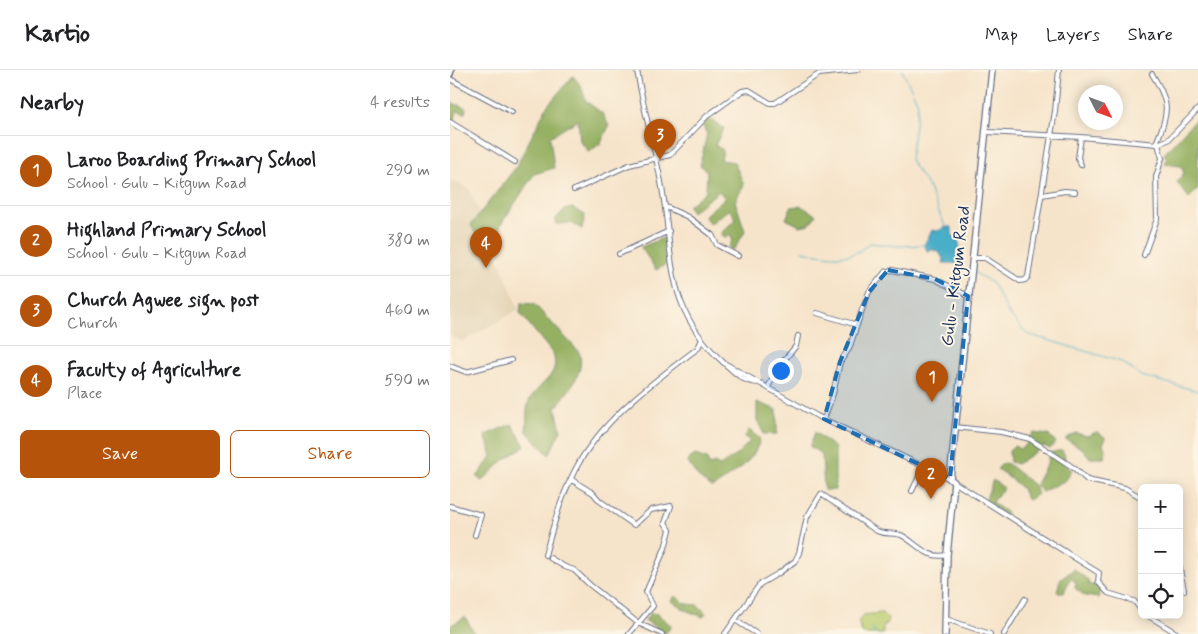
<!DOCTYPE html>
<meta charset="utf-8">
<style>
:root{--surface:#fff;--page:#f6f6f6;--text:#202124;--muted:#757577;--line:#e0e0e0;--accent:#b45309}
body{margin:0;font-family:Mynerve,sans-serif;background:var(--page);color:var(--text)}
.controls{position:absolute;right:15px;bottom:15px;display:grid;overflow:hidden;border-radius:8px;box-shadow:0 2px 12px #0003}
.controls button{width:45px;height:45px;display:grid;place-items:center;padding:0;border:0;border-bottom:1px solid var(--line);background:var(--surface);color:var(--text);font:25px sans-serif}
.compass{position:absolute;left:628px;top:15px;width:45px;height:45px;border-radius:50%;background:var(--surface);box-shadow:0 2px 12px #0003;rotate:132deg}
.you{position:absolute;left:330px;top:300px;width:18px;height:18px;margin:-12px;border:4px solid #fff;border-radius:50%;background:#1a73e8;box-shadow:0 0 0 8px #1a73e833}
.badge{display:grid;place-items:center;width:32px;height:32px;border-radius:50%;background:var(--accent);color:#fff;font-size:16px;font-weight:700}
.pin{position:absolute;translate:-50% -41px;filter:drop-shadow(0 1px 2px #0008)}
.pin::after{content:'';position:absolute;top:26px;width:18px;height:15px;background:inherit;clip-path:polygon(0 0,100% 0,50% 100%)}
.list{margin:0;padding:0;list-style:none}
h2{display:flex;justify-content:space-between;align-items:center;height:65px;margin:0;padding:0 20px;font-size:21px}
h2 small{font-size:16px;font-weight:400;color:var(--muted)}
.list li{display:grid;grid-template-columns:32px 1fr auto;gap:15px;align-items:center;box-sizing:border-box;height:70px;padding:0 20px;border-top:1px solid var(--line)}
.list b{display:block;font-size:19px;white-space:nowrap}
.list p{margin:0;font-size:16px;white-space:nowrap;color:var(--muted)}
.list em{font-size:16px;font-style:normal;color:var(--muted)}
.actions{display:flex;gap:10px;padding:15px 20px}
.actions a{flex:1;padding:11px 0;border:1px solid var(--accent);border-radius:8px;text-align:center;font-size:18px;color:var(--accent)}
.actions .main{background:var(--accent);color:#fff}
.icon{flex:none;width:28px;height:28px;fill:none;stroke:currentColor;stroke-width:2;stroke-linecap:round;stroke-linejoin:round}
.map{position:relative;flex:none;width:748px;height:564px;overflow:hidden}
header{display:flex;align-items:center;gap:30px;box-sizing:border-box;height:70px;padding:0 25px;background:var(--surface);border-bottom:1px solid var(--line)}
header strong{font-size:24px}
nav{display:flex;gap:28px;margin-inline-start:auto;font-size:18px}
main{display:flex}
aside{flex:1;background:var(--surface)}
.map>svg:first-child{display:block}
.built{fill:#e5d6b8}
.green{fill:#bccd6f;stroke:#6c7e66}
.forest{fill:#95b062;stroke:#587060}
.water{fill:#48aec8;stroke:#326e93}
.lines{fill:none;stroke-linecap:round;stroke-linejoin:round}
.stream{stroke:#48aec8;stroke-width:1}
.street-casing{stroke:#686e84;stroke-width:6}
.secondary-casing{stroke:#686e84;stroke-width:8}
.primary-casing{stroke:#686e84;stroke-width:8}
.street{stroke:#fff;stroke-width:4}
.secondary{stroke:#fff;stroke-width:5}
.primary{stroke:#fff;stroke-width:5.5}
.marked{fill:#1f6fb2;fill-opacity:0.2;stroke:#1f6fb2;stroke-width:4;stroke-dasharray:10 6;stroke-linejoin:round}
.labels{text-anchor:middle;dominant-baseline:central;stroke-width:4;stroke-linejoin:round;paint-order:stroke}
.street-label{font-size:18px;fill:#1b2f5e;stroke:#fcf5e5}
</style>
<header>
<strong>Kartio</strong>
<nav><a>Map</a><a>Layers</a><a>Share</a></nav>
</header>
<main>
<aside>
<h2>Nearby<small>4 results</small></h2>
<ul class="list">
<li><span class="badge">1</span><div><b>Laroo Boarding Primary School</b><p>School · Gulu - Kitgum Road</p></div><em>290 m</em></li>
<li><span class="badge">2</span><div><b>Highland Primary School</b><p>School · Gulu - Kitgum Road</p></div><em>380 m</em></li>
<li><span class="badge">3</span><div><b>Church Agwee sign post</b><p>Church</p></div><em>460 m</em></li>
<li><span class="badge">4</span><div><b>Faculty of Agriculture</b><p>Place</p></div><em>590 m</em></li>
</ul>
<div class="actions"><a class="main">Save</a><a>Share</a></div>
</aside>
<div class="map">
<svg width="748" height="564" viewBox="0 0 748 564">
<rect width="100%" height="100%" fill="#fcf5e5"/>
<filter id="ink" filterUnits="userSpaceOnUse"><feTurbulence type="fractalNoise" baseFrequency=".02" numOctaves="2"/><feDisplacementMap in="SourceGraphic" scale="10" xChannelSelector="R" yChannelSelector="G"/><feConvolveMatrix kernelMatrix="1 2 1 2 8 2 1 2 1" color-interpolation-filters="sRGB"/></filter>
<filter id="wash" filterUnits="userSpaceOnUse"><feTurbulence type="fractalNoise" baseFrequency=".0096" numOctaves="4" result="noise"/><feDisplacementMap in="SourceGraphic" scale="20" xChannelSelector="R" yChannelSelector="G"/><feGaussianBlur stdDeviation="1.12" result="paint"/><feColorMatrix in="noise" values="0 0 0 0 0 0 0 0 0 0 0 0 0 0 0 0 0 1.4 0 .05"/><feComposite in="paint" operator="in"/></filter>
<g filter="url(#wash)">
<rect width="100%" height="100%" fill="#f6e4ca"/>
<!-- built -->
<path class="built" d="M 0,110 L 19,118 L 69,239 L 12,272 L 0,265 Z"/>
<!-- green -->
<path class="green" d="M 432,543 L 438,549 L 438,553 L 433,557 L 433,564 L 413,564 L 408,552 L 413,545 Z"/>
<!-- forest -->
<path class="forest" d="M 123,6 L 131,16 L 136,31 L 153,44 L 159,56 L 151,73 L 139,82 L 130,71 L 128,50 L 100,67 L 104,98 L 84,104 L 50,156 L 50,172 L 37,185 L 21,155 L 66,97 L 97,36 Z
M 0,32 L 16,38 L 15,43 L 7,41 L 5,49 L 0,48 Z
M 748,47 L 748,119 L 739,128 L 727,112 L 734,103 L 731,96 L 715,94 L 717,89 L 714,84 Z
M 257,48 L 274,58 L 265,75 L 273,80 L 271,90 L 284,92 L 294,115 L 285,131 L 295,161 L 285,178 L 280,181 L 279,177 L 283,169 L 279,164 L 275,168 L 271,163 L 286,149 L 279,139 L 260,154 L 254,146 L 275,128 L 269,121 L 242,142 L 238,136 L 256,121 L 257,101 L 250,95 L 257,64 L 252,54 Z
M 351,136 L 366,145 L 360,154 L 350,156 L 336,149 L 341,137 Z
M 122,138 L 135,145 L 132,159 L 121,153 L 107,154 L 105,150 L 114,140 Z
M 216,167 L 218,193 L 206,200 L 191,177 Z
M 71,233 L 84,234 L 129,282 C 136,304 117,321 106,338 L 111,360 L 99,385 L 76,361 C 77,353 76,342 78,334 C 84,315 112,307 103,284 L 70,243 Z
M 307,332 L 327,340 L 327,364 L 314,364 L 307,350 Z
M 62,354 L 75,376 L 54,390 L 32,411 L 27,407 L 42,386 L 35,365 Z
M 299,360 L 310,369 C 305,392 281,405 262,418 L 247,406 L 237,391 L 245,385 L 257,389 L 259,396 L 264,393 L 270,396 L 289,383 L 300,371 L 295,367 Z
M 365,362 L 385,378 L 385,420 L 374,420 L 372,384 L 360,377 Z
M 647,362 L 656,368 L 653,374 L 656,381 L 654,388 L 640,388 L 633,379 L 615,369 L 626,363 L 637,366 Z
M 583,363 L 599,365 L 606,372 L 600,379 L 594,376 L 567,394 L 560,392 L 559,381 L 564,376 L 570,379 L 575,376 Z
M 612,380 L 615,386 L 613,393 L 622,400 L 616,410 L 592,422 L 586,414 L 597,394 L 599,383 Z
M 553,393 L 558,394 L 585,416 L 588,424 L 578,430 C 575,427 574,423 572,419 C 570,416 551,401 547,399 Z
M 543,410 L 554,418 L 542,432 L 557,443 L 554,447 L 535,431 Z
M 624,499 L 638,510 L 639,515 L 650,515 L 649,528 L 635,526 L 625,518 L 626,512 L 622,509 L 618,512 L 614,523 L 607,522 L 610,510 Z
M 225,526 L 236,534 L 248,535 L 256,543 L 253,547 L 235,540 L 222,531 Z
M 201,543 L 207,544 L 222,556 L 215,564 L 195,550 Z
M 15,547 L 25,564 L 0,564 L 0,556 Z"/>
<!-- water -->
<path class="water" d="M 495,157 L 502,157 L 502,165 L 508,169 L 510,178 L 505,181 C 506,188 512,190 513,197 L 504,193 L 493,193 L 494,190 L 489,182 L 480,179 L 478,182 L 474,175 L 482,160 L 488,161 Z"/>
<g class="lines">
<!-- stream -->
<path class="stream" d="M 452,0 L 468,33 L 460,90 L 478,116 L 495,156
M 352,181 C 375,185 401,193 419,173 L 448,176 L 476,175
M 524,202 L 542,213 L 559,244 L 577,264 L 672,292 L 691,306 L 748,321
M 422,557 L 425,564"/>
</g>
</g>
<g filter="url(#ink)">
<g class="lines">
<!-- street casing -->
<g class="street-casing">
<path id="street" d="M 187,0 C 193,38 204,75 211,112 C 225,186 212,237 275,294 C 286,304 294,313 310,313
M 0,9 L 62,42
M 0,52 L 65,92
M 537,62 L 631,67 L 707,74 L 718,70 L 748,39
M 631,95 L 628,88 L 631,67
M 124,120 L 179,95 L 220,85 L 257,46 L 292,21 L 299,20 L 320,33 L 325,33 L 369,4 L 408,0
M 592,125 L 615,121 L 625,122
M 216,137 L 238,147 L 262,165 L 267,175 L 288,186
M 169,184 L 219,161
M 694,185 L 707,149 L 706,107 L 712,88 L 707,71 C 720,41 719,31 702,4
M 523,188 L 535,188 L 570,211 L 575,210 L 578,207 L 605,41 L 609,0
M 367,243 L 407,255
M 276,294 L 367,346 L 500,409
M 0,296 L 16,302 L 61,290
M 318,317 L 330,295 L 346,276 L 348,266
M 374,349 L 383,324 L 390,292 L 399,279 L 412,240 L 419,222 L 435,202 L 442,200 L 485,209 L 518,226
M 505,357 L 551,362 L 580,369 L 624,398 L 637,410 L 675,418 L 692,428
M 122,410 L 143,423 L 150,431 L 184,455 L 201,440 L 221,436 L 215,453 L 220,460 L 215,478 L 196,522 L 203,536 L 179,564
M 504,412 L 649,503 L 648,512 L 658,523 L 684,531 L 692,541
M 462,421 L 474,396
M 0,436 L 31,445 L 25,465
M 95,485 C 104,453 113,420 130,391 C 157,346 207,309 248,278 L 252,269
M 100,488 L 115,497 L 124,500 L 140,515 L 188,553 L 212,564
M 729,494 L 734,520
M 697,545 L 728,564
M 496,549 L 540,564
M 285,550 L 307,564
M 275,564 L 310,514 L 329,503 L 345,491 L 349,483 L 357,447 L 371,424 L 427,461 C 435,465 443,462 451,465 C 466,472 476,490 497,485
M 554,564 L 575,529"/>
</g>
<!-- secondary casing -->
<g class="secondary-casing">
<path id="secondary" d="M 0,4 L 1,0"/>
</g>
<!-- primary casing -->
<g class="primary-casing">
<path id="primary" d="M 495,564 L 497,485 L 504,412 L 500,409 L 542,0"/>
</g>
<!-- street -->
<use href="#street" class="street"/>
<!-- secondary -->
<use href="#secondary" class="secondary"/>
<!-- primary -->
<use href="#primary" class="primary"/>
</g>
</g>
<!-- marked area -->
<path class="marked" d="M 438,200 L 485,209 L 518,226 L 500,409 L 374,349 L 390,292 L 419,222 Z"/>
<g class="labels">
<!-- street labels -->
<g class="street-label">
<text transform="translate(506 206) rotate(-83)">Gulu - Kitgum Road</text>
</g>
</g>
</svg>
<div class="controls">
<button>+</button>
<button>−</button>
<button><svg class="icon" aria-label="locate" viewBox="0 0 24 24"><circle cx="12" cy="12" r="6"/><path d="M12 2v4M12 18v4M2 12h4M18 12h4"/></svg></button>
</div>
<svg class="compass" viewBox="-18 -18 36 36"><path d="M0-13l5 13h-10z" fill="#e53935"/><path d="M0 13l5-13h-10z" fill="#757577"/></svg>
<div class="you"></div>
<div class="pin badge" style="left:482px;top:332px">1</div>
<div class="pin badge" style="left:481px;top:429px">2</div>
<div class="pin badge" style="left:210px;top:90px">3</div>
<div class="pin badge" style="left:36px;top:198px">4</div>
</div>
</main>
